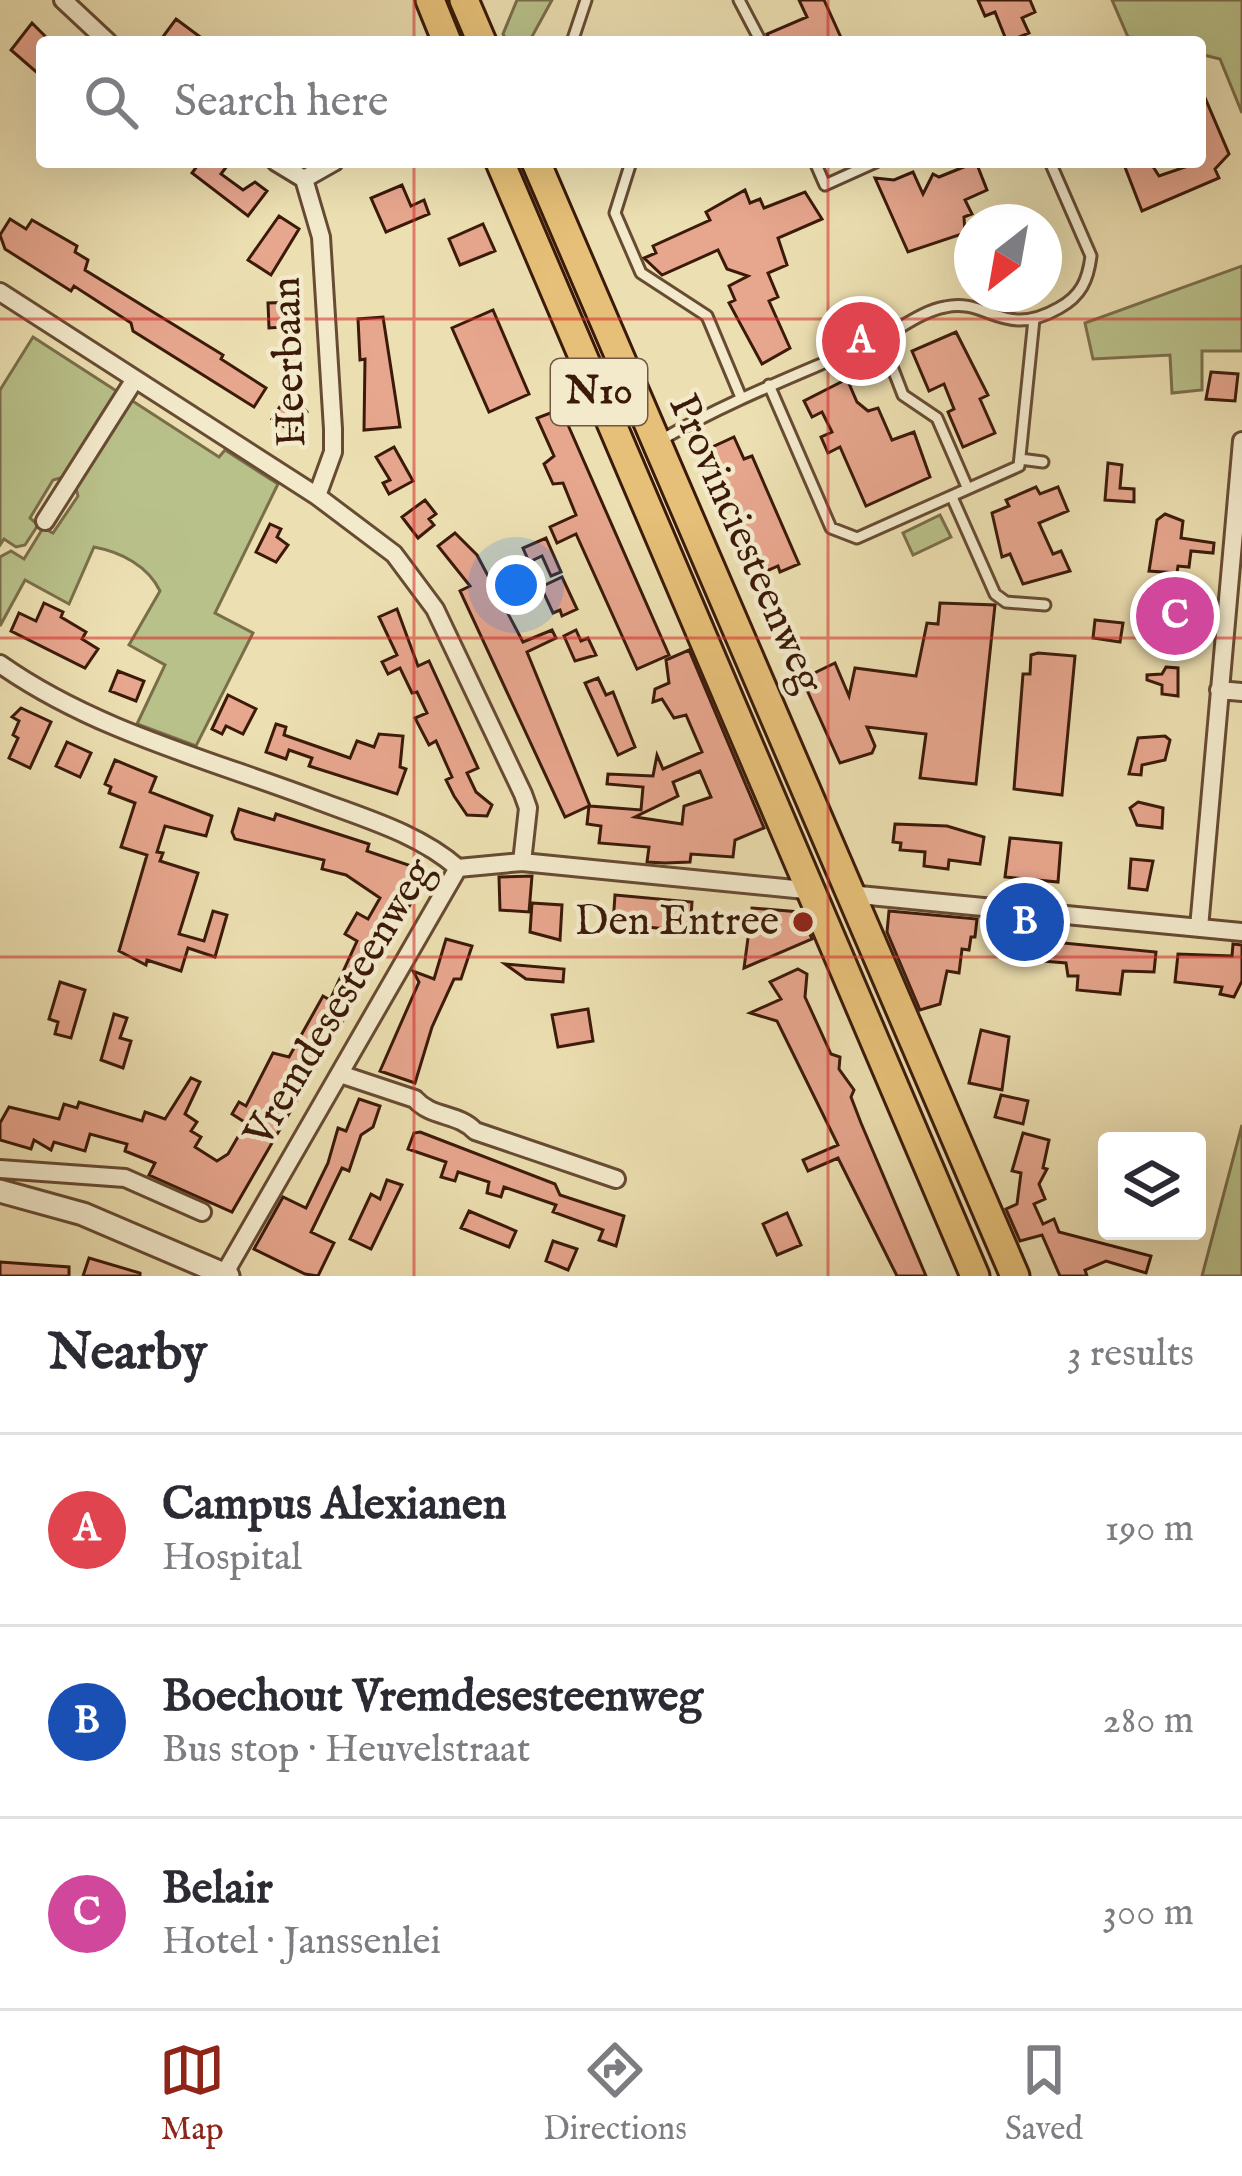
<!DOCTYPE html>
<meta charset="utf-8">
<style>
:root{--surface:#fff;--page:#f2f2f3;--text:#2b2b33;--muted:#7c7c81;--line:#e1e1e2;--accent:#8f2418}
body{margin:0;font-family:"IM FELL English",serif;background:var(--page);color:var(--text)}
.controls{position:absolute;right:36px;bottom:36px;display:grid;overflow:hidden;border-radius:12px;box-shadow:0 12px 48px #0002}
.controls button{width:108px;height:108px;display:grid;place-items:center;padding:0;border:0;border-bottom:3px solid var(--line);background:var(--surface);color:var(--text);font:60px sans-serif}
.compass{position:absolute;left:954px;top:204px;width:108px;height:108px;border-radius:50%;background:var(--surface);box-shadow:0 12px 48px #0002;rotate:211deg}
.you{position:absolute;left:516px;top:585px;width:42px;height:42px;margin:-30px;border:9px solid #fff;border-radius:50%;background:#1a73e8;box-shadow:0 0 0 18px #1a73e833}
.badge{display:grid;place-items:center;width:78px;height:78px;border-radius:50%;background:var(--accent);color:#fff;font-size:39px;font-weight:700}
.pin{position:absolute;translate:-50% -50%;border:6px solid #fff;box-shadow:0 3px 12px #0006}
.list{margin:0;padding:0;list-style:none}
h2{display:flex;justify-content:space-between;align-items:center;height:156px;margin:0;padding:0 48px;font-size:51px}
h2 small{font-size:39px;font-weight:400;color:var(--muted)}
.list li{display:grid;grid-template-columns:78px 1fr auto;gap:36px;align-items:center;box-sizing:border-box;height:192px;padding:0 48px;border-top:3px solid var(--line)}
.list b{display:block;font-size:45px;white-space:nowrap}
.list p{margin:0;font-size:39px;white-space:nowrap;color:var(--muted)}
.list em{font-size:39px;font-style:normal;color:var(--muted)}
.icon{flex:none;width:66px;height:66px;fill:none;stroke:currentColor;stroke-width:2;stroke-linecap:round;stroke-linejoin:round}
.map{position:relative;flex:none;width:1242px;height:1276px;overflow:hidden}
.search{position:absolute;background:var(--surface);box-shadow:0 12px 48px #0002;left:36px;right:36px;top:36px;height:132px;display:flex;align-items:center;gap:30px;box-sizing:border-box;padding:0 42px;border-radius:12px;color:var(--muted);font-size:45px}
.sheet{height:732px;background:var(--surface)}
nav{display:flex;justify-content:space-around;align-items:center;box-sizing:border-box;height:168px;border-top:3px solid var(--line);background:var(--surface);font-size:33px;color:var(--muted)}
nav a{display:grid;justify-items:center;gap:6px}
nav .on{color:var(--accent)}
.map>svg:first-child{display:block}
.green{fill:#b9c18a;stroke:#7a6e4a;stroke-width:3}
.building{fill:#e7a68e;stroke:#3b1a09;stroke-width:3;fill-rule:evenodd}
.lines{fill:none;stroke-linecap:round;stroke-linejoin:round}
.service-casing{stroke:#674b33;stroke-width:15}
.minor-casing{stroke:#674b33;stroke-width:22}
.tertiary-casing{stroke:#674b33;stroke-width:27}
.primary-casing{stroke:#3b1a09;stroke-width:33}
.service{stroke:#f3eacc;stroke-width:9}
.minor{stroke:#f3eacc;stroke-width:16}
.tertiary{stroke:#f3eacc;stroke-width:21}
.primary{stroke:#e6c078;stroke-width:27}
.grid{fill:none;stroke:#d62828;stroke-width:3;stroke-opacity:0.55}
.poi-dot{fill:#8f2418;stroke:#f3eacc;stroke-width:4.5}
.labels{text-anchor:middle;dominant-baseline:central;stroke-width:9;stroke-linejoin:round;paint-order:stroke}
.shield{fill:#f3eacc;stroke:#725844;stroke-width:3}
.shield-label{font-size:39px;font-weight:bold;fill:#3b1a09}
.street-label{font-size:42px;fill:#3b1a09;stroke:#f3eacc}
.poi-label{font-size:42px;fill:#3b1a09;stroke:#f3eacc;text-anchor:end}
</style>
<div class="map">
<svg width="1242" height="1276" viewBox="0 0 1242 1276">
<rect width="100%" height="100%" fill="#ecdfb1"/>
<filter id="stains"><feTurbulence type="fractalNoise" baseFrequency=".00167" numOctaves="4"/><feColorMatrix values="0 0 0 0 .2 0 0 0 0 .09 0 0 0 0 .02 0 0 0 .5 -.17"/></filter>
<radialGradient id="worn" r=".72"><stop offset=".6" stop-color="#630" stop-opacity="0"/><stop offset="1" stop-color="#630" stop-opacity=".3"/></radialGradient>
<!-- green -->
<path class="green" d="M 517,0 L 552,0 L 529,42 L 507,42 L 503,34 Z
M 1112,0 L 1242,0 L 1242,113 L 1220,59 L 1200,54 L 1200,42 L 1128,37 Z
M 1242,266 L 1242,351 L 1202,351 L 1202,390 L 1172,393 L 1170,355 L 1093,359 L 1085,323 Z
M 33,337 L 118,392 L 64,477 L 53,480 L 30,518 L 38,525 L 25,545 L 16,547 L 4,539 L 0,545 L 0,390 Z
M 131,400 L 219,457 L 225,450 L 278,484 L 215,613 L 253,633 L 196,746 L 137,724 L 165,665 L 129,645 L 160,591 C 148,566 121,552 94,547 L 69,604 L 25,580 L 0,626 L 0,557 L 11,551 L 24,559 L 43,528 L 53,533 L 78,496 L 75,485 Z
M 940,515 L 951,537 L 913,555 L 903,533 Z
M 1242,1125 L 1242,1276 L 1202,1276 Z"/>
<!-- building -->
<path class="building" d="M 799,0 L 824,0 L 843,42 L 770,42 L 767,34 L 807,17 Z
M 978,0 L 1030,0 L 1035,12 L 1022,18 L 1029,33 L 1007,42 L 995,12 L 985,16 Z
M 176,19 L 207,42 L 159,42 Z
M 32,23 L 45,36 L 42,77 L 11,50 Z
M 1200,86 L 1229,154 L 1215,169 L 1219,178 L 1142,211 L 1123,162 L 1150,162 L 1159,176 L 1200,162 Z
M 200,162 L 230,162 L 221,174 L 243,190 L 255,182 L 267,191 L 248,216 L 192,173 Z
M 976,162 L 987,190 L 965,200 L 972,214 L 964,217 L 965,233 L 908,252 L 875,178 L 894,180 L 913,172 L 923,194 L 933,174 L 939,177 Z
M 402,185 L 411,206 L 424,200 L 429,214 L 386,232 L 371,198 Z
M 745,190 L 750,203 L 760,199 L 764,208 L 805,192 L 822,219 L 778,238 L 787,265 L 768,273 L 778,297 L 769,301 L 790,348 L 762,364 L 729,303 L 735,300 L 729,286 L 748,276 L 727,269 L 718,250 L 662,275 L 644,258 L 656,253 L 653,246 L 710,220 L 706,212 Z
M 279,216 L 299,229 L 271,275 L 248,260 Z
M 10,219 L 26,229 L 32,220 L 77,246 L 75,252 L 88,260 L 85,270 L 223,355 L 221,359 L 266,388 L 254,407 L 133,331 L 131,323 L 74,286 L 71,291 L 5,249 L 0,235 Z
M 483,224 L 495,251 L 460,265 L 449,239 Z
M 299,302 L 300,326 L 269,328 L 268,303 Z
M 493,310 L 529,394 L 489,412 L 452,328 Z
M 383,317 L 400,427 L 364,430 L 365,359 L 360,360 L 358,319 Z
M 956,332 L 988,395 L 980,399 L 995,433 L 963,447 L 948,412 L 954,409 L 944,384 L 929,391 L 912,351 Z
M 1211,372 L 1238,374 L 1235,401 L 1206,399 Z
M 847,379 L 857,402 L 868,411 L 878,408 L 892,440 L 914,432 L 930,477 L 866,506 L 840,447 L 828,453 L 821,437 L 832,432 L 822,412 L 812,417 L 804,401 Z
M 288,394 L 307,412 L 294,433 L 272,419 Z
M 561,409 L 669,655 L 637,669 L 576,534 L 557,543 L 550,527 L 576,515 L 563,483 L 553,484 L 544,464 L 554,456 L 537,418 Z
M 734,437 L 744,459 L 752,456 L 799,564 L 780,572 L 778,566 L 762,573 L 708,449 Z
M 394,447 L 413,481 L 389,494 L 383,483 L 390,480 L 376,457 Z
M 1108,463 L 1122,465 L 1120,488 L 1134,489 L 1134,502 L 1105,500 Z
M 1036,487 L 1040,494 L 1058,487 L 1068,511 L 1039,523 L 1053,554 L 1061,551 L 1070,571 L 1023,584 L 1010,554 L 1002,557 L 992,513 L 1009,506 L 1006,500 Z
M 425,500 L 436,514 L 429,519 L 434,525 L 418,538 L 402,517 Z
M 1165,514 L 1183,521 L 1181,538 L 1214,543 L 1213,553 L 1191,551 L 1189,567 L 1178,566 L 1177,573 L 1149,571 L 1157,520 Z
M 270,524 L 281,529 L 277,537 L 288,545 L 276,562 L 256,552 Z
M 455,533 L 477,555 L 523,642 L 552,630 L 556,638 L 527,652 L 590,806 L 641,810 L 643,787 L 607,784 L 608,774 L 653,776 L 657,755 L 663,769 L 702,752 L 686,715 L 674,718 L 662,699 L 653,702 L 655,689 L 669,683 L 666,660 L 689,650 L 764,828 L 735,840 L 733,857 L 691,854 L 690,862 L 665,863 L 647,862 L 649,847 L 599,843 L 601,826 L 587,824 L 589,806 L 565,817 L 460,591 L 470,586 L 438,546 ZM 700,771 L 711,797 L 684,806 L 682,824 L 635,817 L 678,796 L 673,782 Z
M 546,538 L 561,572 L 551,576 L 542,556 L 529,562 L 523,548 Z
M 562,577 L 577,609 L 562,616 L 560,610 L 553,613 L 541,587 Z
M 1167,600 L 1181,601 L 1186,613 L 1190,625 L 1180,637 L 1165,636 L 1166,620 L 1160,619 L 1161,603 Z
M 44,603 L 63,612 L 61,617 L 86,632 L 82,639 L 98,649 L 85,668 L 11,631 L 19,613 L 36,621 Z
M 940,603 L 995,605 L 976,784 L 920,778 L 926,734 L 867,727 L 875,746 L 872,753 L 840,763 L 802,679 L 835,663 L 849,696 L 855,668 L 916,676 L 927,623 L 938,624 Z
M 397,609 L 418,666 L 429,661 L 478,768 L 467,773 L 476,792 L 492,805 L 487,816 L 467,815 L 454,796 L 446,780 L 452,777 L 436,741 L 429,745 L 415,718 L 427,713 L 417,692 L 412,693 L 400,668 L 388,674 L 382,662 L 397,655 L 379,617 Z
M 1095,620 L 1123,623 L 1120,642 L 1093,638 Z
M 576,630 L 581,641 L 588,638 L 596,655 L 575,661 L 564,636 Z
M 1038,653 L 1075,656 L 1062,795 L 1014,789 L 1023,674 L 1030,674 L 1031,655 Z
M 1166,667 L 1178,668 L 1178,696 L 1162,694 L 1162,685 L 1147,680 L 1147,675 L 1162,674 Z
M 118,671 L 144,681 L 136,701 L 110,691 Z
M 598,678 L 606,695 L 613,692 L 635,747 L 618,755 L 585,683 Z
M 228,695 L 256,709 L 243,734 L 226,726 L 222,734 L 212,729 Z
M 21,708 L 51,722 L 30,768 L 9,758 L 18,738 L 13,735 L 19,721 L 12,717 Z
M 276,724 L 286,727 L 284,735 L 350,758 L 357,741 L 374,747 L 379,734 L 403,736 L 400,767 L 406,769 L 397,794 L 309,766 L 312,758 L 289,750 L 286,759 L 266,752 Z
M 1165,736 L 1170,740 L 1165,760 L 1142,765 L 1141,775 L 1129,774 L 1138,738 Z
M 67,742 L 91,753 L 80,777 L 56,766 Z
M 115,760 L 156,777 L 150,792 L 212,816 L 206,836 L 165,826 L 157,852 L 163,853 L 160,861 L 198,873 L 179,934 L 204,941 L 213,911 L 227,915 L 215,957 L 188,948 L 181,971 L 147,960 L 146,965 L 119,951 L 147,855 L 121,847 L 135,803 L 109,793 L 111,787 L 105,784 Z
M 1138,802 L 1163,808 L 1162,828 L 1137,825 L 1130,808 Z
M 239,809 L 274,820 L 276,814 L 369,844 L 367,851 L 429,872 L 368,977 L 362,974 L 351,995 L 356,998 L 232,1212 L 149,1175 L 155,1163 L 125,1151 L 127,1144 L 90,1134 L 85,1151 L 54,1142 L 51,1150 L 34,1140 L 31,1149 L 0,1140 L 0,1123 L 9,1107 L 59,1119 L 64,1104 L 77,1108 L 79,1102 L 142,1121 L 145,1112 L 165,1119 L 191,1078 L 200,1082 L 185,1114 L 197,1122 L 191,1131 L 201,1137 L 195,1147 L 217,1161 L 228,1154 L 246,1123 L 232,1114 L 239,1102 L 246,1106 L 273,1053 L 289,1057 L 323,996 L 330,1000 L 357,941 L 345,934 L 357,913 L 368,919 L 380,898 L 346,875 L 322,869 L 324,860 L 235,839 L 232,832 Z
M 895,824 L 947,826 L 984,837 L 980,864 L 949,860 L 948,869 L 924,866 L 925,852 L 900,850 L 901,843 L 893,842 Z
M 1010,838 L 1061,843 L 1058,882 L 1005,877 Z
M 1131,859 L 1153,861 L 1147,890 L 1129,888 Z
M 532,876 L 529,912 L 500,910 L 499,877 Z
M 615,895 L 692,902 L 690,931 L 613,924 Z
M 532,903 L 562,905 L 560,940 L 530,932 Z
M 752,908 L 800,912 L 812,939 L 744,968 Z
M 889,911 L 977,919 L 975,937 L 971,937 L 969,950 L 962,949 L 959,973 L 947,971 L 940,1004 L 920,1010 L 887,932 Z
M 446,939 L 472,946 L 461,979 L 454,979 L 432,1027 L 415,1083 L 380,1071 L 419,982 L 413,971 L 434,979 Z
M 1043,941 L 1156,952 L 1154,972 L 1123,971 L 1120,994 L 1077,990 L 1078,976 L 1068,976 L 1066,963 L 1041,961 Z
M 1233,944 L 1242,945 L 1242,981 L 1234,997 L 1220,994 L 1222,987 L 1175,982 L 1178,954 L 1232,956 Z
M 505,964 L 564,969 L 563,982 L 526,979 Z
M 798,969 L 807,974 L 805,997 L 831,1054 L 840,1057 L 839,1069 L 854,1090 L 851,1097 L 861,1123 L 926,1276 L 897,1276 L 838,1158 L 808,1171 L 803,1160 L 838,1145 L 777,1021 L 750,1013 L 781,999 L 770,982 Z
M 60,982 L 85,990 L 71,1038 L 55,1034 L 58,1022 L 49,1019 Z
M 588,1009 L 593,1041 L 558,1047 L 552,1015 Z
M 114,1014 L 127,1018 L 120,1038 L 131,1041 L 123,1068 L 101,1060 Z
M 981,1030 L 1009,1037 L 1002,1090 L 969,1083 Z
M 1001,1095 L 1028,1101 L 1023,1124 L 995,1117 Z
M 359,1099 L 380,1106 L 373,1127 L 361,1135 L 349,1171 L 342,1168 L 311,1232 L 334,1243 L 318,1276 L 305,1274 L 254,1249 L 283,1197 L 306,1208 L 328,1163 L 338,1128 L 346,1131 Z
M 420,1132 L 555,1184 L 560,1195 L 624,1216 L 616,1246 L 599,1240 L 603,1230 L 553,1212 L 556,1205 L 504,1187 L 501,1197 L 487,1193 L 489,1182 L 458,1172 L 455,1181 L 441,1177 L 446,1162 L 408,1149 L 414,1133 Z
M 1023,1133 L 1049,1140 L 1043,1168 L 1047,1169 L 1039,1184 L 1045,1199 L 1034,1204 L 1043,1224 L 1054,1219 L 1059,1232 L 1151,1256 L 1146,1273 L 1106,1261 L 1085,1270 L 1087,1276 L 1060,1276 L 1042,1235 L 1020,1241 L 1006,1209 L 1017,1204 L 1021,1173 L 1012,1171 Z
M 387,1180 L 402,1185 L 371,1249 L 350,1239 L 371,1194 L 380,1199 Z
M 469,1211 L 516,1231 L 509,1247 L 461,1228 Z
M 787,1213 L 801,1245 L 777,1255 L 763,1224 Z
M 553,1241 L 577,1249 L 568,1270 L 546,1261 Z
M 89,1258 L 140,1273 L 140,1276 L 83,1276 Z
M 0,1262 L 69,1267 L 69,1276 L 0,1276 Z"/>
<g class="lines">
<!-- service casing -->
<g class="service-casing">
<path id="service" d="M 739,0 L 761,42
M 572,42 L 586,0
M 631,162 L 615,213 L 641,273 L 707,316 L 740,395
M 815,162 L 825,185 L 876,162
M 881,338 L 903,395 L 937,418 L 967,487
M 769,385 L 831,528 L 857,538 L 1019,466 L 1034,319
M 661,440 C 734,398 803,373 879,339 C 900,329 922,311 945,307 C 987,297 1003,340 1059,308 C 1081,296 1088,280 1091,256 L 1050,162
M 1020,459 L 1043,462
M 952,497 L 995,594 L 1006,602 L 1045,605"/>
</g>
<!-- minor casing -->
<g class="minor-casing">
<path id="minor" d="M 63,0 L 108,42
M 276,162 L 304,179 L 321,237 L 333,429 L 333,452 L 317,496
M 304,179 L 334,162
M 0,292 L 317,496 L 394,554 L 435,609 L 523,794 L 528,808 L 522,862
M 45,521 L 135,379
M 0,664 C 95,731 211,760 319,801 C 367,819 419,834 458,868
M 1219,690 L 1242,692
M 849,894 L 1242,932
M 1199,928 L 1242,441
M 340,1074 L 415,1099 C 431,1118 459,1113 475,1131 L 616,1179
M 0,1169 L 125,1178 L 202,1212
M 223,1276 L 458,868 L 522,862 L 815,891"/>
</g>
<!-- tertiary casing -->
<g class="tertiary-casing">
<path id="tertiary" d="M 0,1191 L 83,1214 L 228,1276"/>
</g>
<!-- primary casing -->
<g class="primary-casing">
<path id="primary" d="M 430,0 L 447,42
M 464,0 L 482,42
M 500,162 L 975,1276
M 536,162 L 1015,1276"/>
</g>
<!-- service -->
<use href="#service" class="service"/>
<!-- minor -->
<use href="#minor" class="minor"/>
<!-- tertiary -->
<use href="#tertiary" class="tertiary"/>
<!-- primary -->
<use href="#primary" class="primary"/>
</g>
<!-- grid -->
<path class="grid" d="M 414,0 L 414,42M 828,0 L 828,42M 414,162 L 414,1276M 828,162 L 828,1276M 0,319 L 1242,319M 0,638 L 1242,638M 0,957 L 1242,957"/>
<!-- markers -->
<circle class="poi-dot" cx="803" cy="922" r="12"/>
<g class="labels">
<!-- shield labels -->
<rect class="shield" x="551" y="359" width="96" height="66" rx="9"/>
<g class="shield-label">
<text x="599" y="392">N10</text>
</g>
<!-- street labels -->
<g class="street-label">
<text transform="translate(290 362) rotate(-92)">Heerbaan</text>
<text transform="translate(745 544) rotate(66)">Provinciesteenweg</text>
<text transform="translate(340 1003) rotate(-59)">Vremdesesteenweg</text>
</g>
<!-- poi labels -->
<g class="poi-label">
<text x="779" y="922">Den Entree</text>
</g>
</g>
<rect width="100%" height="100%" filter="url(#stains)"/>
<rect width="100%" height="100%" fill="url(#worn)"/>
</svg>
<div class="controls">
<button><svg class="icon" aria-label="layers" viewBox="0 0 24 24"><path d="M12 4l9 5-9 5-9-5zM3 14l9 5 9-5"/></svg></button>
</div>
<svg class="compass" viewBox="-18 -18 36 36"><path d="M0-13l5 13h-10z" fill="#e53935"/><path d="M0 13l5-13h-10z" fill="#7c7c81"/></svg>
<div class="you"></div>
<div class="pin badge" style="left:861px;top:341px;background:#e0444e">A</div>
<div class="pin badge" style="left:1025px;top:922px;background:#1a4fb4">B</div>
<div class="pin badge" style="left:1175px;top:616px;background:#d1479c">C</div>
<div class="search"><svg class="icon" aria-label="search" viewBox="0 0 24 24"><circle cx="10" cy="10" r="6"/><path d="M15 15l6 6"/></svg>Search here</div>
</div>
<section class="sheet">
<h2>Nearby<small>3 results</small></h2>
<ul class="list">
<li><span class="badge" style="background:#e0444e">A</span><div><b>Campus Alexianen</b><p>Hospital</p></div><em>190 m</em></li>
<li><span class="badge" style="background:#1a4fb4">B</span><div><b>Boechout Vremdesesteenweg</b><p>Bus stop · Heuvelstraat</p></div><em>280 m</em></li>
<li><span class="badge" style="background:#d1479c">C</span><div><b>Belair</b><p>Hotel · Janssenlei</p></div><em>300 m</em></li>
</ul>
</section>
<nav>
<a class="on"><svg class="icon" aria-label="map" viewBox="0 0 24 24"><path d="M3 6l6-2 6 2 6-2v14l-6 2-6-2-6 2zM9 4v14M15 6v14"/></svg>Map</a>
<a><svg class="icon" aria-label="directions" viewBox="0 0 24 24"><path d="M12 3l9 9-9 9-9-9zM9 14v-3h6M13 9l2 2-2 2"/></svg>Directions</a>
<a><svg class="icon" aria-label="saved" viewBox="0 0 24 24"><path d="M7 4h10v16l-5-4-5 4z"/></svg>Saved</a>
</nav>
